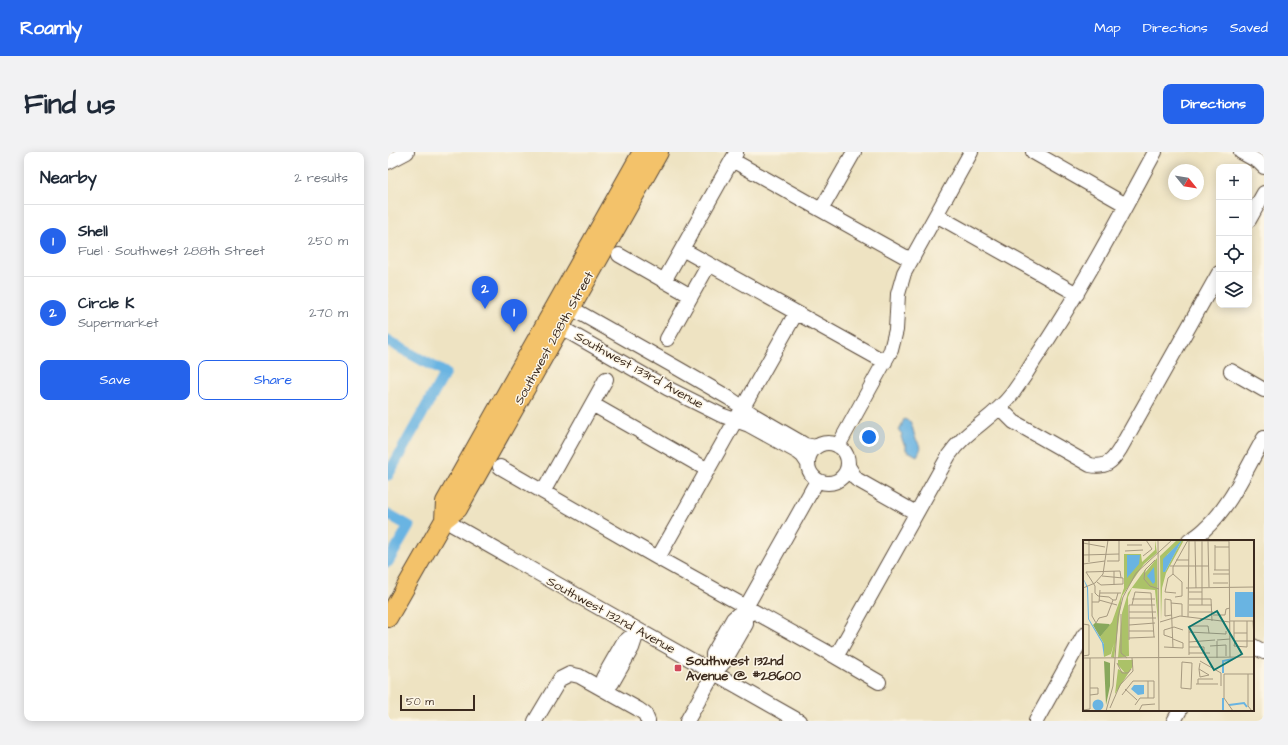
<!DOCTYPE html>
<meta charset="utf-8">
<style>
:root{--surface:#fff;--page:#f2f2f3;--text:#1f2937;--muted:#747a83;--line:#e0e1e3;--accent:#2563eb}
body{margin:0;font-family:"Architects Daughter",sans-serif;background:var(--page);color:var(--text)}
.controls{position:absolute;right:12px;top:12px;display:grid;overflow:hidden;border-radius:8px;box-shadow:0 2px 10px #0003}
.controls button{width:36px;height:36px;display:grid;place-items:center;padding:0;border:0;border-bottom:1px solid var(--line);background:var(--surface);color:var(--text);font:20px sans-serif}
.compass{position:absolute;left:780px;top:12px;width:36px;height:36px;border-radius:50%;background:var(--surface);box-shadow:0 2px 10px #0003;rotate:120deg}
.scale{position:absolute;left:12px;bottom:10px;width:75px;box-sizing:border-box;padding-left:4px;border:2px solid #3b2a1e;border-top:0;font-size:11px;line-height:14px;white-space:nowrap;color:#3b2a1e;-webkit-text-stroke:3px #fcf5e5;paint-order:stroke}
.you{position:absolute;left:481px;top:285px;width:14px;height:14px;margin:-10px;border:3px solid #fff;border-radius:50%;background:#1a73e8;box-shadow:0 0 0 6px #1a73e833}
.badge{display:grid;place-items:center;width:26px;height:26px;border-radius:50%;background:var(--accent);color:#fff;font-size:13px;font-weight:700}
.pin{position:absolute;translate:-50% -33px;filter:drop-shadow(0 1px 2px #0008)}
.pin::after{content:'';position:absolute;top:21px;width:14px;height:12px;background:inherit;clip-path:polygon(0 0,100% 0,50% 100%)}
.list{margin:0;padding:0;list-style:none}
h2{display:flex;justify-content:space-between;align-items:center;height:52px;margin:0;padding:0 16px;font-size:17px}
h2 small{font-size:13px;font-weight:400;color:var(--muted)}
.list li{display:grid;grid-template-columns:26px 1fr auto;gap:12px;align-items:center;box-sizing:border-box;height:72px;padding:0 16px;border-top:1px solid var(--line)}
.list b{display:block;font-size:15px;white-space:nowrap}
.list p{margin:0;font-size:13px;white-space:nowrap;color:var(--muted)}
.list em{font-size:13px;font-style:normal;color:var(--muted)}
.actions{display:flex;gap:8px;padding:12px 16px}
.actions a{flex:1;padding:9px 0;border:1px solid var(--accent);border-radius:8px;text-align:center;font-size:14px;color:var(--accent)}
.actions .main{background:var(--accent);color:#fff}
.icon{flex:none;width:22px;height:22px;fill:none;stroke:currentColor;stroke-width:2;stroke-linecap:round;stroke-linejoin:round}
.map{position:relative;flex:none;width:876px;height:569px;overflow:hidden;border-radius:8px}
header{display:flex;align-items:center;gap:24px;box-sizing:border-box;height:56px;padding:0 20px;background:var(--accent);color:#fff}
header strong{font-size:19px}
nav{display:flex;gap:22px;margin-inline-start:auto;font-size:14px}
.intro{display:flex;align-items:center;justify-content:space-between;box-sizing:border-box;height:96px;padding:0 24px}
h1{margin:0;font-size:28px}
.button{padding:10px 18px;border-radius:8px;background:var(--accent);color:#fff;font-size:14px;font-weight:700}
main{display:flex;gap:24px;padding:0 24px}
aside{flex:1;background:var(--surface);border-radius:8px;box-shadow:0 2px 10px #0003}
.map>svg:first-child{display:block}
.water{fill:#69b4e2;stroke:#526f80}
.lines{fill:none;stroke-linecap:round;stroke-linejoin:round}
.canal{stroke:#69b4e2;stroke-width:11}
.minor-casing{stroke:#564637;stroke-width:16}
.major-casing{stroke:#564637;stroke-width:20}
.minor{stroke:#fff;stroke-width:14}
.major{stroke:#f3c26a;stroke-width:18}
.poi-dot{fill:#d1495b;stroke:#fcf5e5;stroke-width:1.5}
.labels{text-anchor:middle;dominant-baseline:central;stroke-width:3;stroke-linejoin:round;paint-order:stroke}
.street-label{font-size:13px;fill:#3b2a1e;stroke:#fcf5e5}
.poi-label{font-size:13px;font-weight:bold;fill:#3b2a1e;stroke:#fcf5e5;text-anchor:start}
.inset-river{fill:none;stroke:#69b4e2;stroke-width:2}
.inset-road{fill:none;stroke:#a69980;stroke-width:1}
.view{fill:#0f766e;fill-opacity:0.15;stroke:#0f766e;stroke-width:2}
.inset-edge{fill:none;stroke:#3b2a1e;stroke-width:2}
</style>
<header>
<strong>Roamly</strong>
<nav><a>Map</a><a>Directions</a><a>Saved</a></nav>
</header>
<div class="intro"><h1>Find us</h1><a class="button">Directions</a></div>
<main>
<aside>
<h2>Nearby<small>2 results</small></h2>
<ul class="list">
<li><span class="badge">1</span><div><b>Shell</b><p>Fuel · Southwest 288th Street</p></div><em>250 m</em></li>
<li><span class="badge">2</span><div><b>Circle K</b><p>Supermarket</p></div><em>270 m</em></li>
</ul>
<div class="actions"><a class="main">Save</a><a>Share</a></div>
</aside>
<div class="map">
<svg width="876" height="569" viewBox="0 0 876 569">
<rect width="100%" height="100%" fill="#fcf5e5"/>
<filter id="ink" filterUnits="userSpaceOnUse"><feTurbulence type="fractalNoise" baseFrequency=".025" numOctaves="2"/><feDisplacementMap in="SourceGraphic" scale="8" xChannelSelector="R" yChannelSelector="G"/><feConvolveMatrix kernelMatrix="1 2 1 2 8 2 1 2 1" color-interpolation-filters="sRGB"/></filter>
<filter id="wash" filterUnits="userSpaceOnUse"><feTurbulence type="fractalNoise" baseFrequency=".012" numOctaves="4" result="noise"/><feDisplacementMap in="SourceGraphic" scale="16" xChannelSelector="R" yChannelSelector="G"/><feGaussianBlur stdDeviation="0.9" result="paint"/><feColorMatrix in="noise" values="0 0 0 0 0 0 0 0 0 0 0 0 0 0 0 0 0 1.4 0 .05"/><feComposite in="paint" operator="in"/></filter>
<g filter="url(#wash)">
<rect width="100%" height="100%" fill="#eee3c2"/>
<!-- water -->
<path class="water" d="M 516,267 L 523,270 L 527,285 L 533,296 L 529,304 L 518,298 L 518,293 L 516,292 L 513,285 L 514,282 L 511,279 Z"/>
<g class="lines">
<!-- canal -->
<path class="canal" d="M 0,189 L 57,221 L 0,323
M 0,362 L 21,374 L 0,410"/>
</g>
</g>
<g filter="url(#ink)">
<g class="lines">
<!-- minor casing -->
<g class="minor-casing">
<path id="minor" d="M 645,0 L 738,53
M 853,0 L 871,10 L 876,15
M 344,8 L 433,58 L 466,0
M 0,10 L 19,0
M 433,58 L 523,108
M 548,63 L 689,142
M 861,68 L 876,41
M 294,97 L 348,1
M 231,103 L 303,144
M 276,129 L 294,97 L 497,210
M 279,187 L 321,112
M 843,219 L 876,238
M 204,252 L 320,318
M 612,256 L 626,270 L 702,313 C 718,316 724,310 732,297 L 831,121
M420 311a20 20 0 1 1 40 0a20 20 0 1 1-40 0Z
M 450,294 L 503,198 L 508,178 L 510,142 L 516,121 L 583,0
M 419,310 L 415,304 L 410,300 L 361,273 L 333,263 L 279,236 L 172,175 L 166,157 L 183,156 L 291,217 L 341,246 L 367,264 L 412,290 L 417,293 L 428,295
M 460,314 L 468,327 L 528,361
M 112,315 L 270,406 L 408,161
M 155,340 L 218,227
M 56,368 L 411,569
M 801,389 C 806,386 812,382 816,378 C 843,354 858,317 876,286
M 270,406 L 448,505
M 250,478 L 244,496 L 224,531 L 215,537 L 215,526 L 235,491 Z
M 865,494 L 876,500
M 326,521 L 325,502 L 345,467 L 358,455 L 429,329
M 491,530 L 448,505 L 561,303 C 578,278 605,267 624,242 C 632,231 640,219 647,207 C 692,141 729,70 767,0
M 147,569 L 172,527 L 182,522 L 191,524 L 250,557 L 257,562 L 260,569
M 299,569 L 326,521 L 336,510 L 358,472 L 358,455
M 648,569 L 696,483
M 786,569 L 792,558"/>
</g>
<!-- major casing -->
<g class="major-casing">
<path id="major" d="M 56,368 L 57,350 L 254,0
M 0,466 L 56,368 L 70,357 L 271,0"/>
</g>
<!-- minor -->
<use href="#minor" class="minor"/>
<!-- major -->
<use href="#major" class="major"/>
</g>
</g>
<!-- markers -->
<rect class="poi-dot" x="286" y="512" width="8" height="8" rx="2"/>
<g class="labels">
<!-- street labels -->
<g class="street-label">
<text transform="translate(166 186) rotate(-61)">Southwest 288th Street</text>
<text transform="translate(251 218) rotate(29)">Southwest 133rd Avenue</text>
<text transform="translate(223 463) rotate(29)">Southwest 132nd Avenue</text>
</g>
<!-- poi labels -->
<g class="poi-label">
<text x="298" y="509">Southwest 132nd<tspan x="298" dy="15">Avenue @ #28600</tspan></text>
</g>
</g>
<!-- overview -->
<g transform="translate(695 388)">
<rect width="171" height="171" fill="#eee3c2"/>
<path d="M 72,0 L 74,13 L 61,24 L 39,56 L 31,118 L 28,117 L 31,103 L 28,114 L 21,117 L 21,104 L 17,97 L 29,82 L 41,48 L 41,14 L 58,14 L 59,22 L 72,10 ZM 94,0 L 101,0 L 83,33 L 79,48 L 78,81 L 77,16 ZM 98,2 L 93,11 L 82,32 L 84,15 ZM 74,18 L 75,81 L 72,50 L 49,48 L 45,57 L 46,116 L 35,118 L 39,73 L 45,53 L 64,27 L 61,34 L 66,46 L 61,34 ZM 35,120 L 50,120 L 50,126 L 32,154 L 35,129 L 42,133 L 35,125 Z" fill="#abc268" fill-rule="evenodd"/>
<path d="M 12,83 L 26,84 L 27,85 L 17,97 L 10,85 ZM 21,121 L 27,123 L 27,146 L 23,165 Z" fill="#88a85c"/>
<path d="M 99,0 L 82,32 L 80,32 L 80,19 ZM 44,15 L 57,15 L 56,24 L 44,38 ZM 71,27 L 72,42 L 70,44 L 64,36 ZM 0,38 L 5,47 L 6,79 L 21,104 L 21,117 L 19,103 L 5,79 L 4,48 ZM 152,52 L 171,52 L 171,77 L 152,77 ZM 51,145 L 61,145 L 61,154 L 55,155 L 48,149 ZM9.5 165a5.5 5.5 0 1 1 11 0a5.5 5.5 0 1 1-11 0Z" fill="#69b4e2"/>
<path class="inset-river" d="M 140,133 L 140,121 L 150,119M 140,158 L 140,171M 146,165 L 161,163 L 164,167"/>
<path class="inset-road" d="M 6,0 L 6,22M 75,0 L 76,171M 146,0 L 147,117M 104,1 L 146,1M 112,1 L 113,48M 119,1 L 119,65M 125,1 L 126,47M 0,3 L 22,7M 44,5 L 59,5M 132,7 L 146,7M 42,11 L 60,10M 0,15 L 36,14M 60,16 L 69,9 L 63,0M 72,20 L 62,30 L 61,39 L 67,46 L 76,49M 93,20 L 106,20M 24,21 L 36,21 L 36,0M 0,24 L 22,21M 87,26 L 125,26M 131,30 L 146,30M 132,30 L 132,5M 31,31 L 31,45M 90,34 L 90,27 L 105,0M 90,34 L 99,42 L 99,56 L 92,57M 90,34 L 85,38 L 82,52 L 93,53M 130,34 L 146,34M 14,42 L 18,45 L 40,44 L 40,38 L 19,36M 130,43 L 145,43M 0,48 L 12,43 L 20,34 L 25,0M 103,48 L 171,47M 106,52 L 119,52M 9,53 L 9,76 L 13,83 L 16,78 L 24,76 L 30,60 L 33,60 L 35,53M 12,53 L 12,46 L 3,32 L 37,31 L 38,38M 12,53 L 15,56 L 26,57 L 30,60M 17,53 L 38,53M 49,59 L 72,59M 106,59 L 128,59 L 129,81M 16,60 L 34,65M 88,60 L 90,108M 88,60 L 82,59 L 82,76 L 89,75M 9,62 L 16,62 L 17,50M 88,63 L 99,64 L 99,76M 49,65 L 52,52 L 68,53 L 71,97M 106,65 L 129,65M 46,72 L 73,72M 106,72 L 130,72M 38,74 L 38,113 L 44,118M 130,75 L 142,75 L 143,69 L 147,68M 105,77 L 106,1M 46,78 L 73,78M 147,81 L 171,81M 151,81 L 151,99M 164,81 L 164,107 L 151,106 L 152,101 L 171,101M 170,81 L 171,99M 77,82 L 97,76 L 147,82M 0,84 L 6,85 L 6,115 L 0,116M 46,85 L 72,83M 46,91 L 71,91M 106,92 L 143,94 L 143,91M 151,93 L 164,93M 46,98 L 72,97M 90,98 L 81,95 L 81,90 L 91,87 L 100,90M 46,100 L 46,65 L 72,65M 134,100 L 147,99M 106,102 L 132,100M 127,106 L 143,105 L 143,116M 81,107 L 100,108 L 100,103 L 90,99M 106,107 L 121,107 L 121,113M 106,113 L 127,113M 106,115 L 106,86 L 125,86 L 126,93M 0,118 L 171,117M 134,118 L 134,101M 117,121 L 138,133 L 138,146M 99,122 L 109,123 L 108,149 L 98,148 ZM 34,123 L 39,133 L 45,133 L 48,129M 116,129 L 126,135 L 117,137 L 116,129 L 117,123M 165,134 L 165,166 L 169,171M 65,141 L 65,158M 113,144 L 135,144M 115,144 L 115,139 L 130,139M 7,148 L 15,148 L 15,154 L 7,155M 42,149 L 54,160M 39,155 L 50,141 L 71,141 L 71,158 L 57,158 L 52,165M 27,168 L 37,145 L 50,131 L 49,118M 0,170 L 7,169 L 7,118M 23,171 L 30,146 L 35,77 L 40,57 L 53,33 L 89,0M 56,171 L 59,165 L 72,164M 150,171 L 141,158 L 141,134 L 171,134"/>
<path class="view" d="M 134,71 L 159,114 L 131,130 L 106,87 Z"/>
<rect width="171" height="171" class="inset-edge"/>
</g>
</svg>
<div class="controls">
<button>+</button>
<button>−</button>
<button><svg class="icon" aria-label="locate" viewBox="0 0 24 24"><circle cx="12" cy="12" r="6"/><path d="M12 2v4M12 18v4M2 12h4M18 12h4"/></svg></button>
<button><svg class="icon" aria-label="layers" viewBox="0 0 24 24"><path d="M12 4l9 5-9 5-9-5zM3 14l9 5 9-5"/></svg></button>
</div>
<svg class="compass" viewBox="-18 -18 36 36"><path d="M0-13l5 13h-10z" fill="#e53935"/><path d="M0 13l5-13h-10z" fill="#747a83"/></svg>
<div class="scale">50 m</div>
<div class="you"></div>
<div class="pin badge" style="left:126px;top:180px">1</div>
<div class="pin badge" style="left:97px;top:157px">2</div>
</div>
</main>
